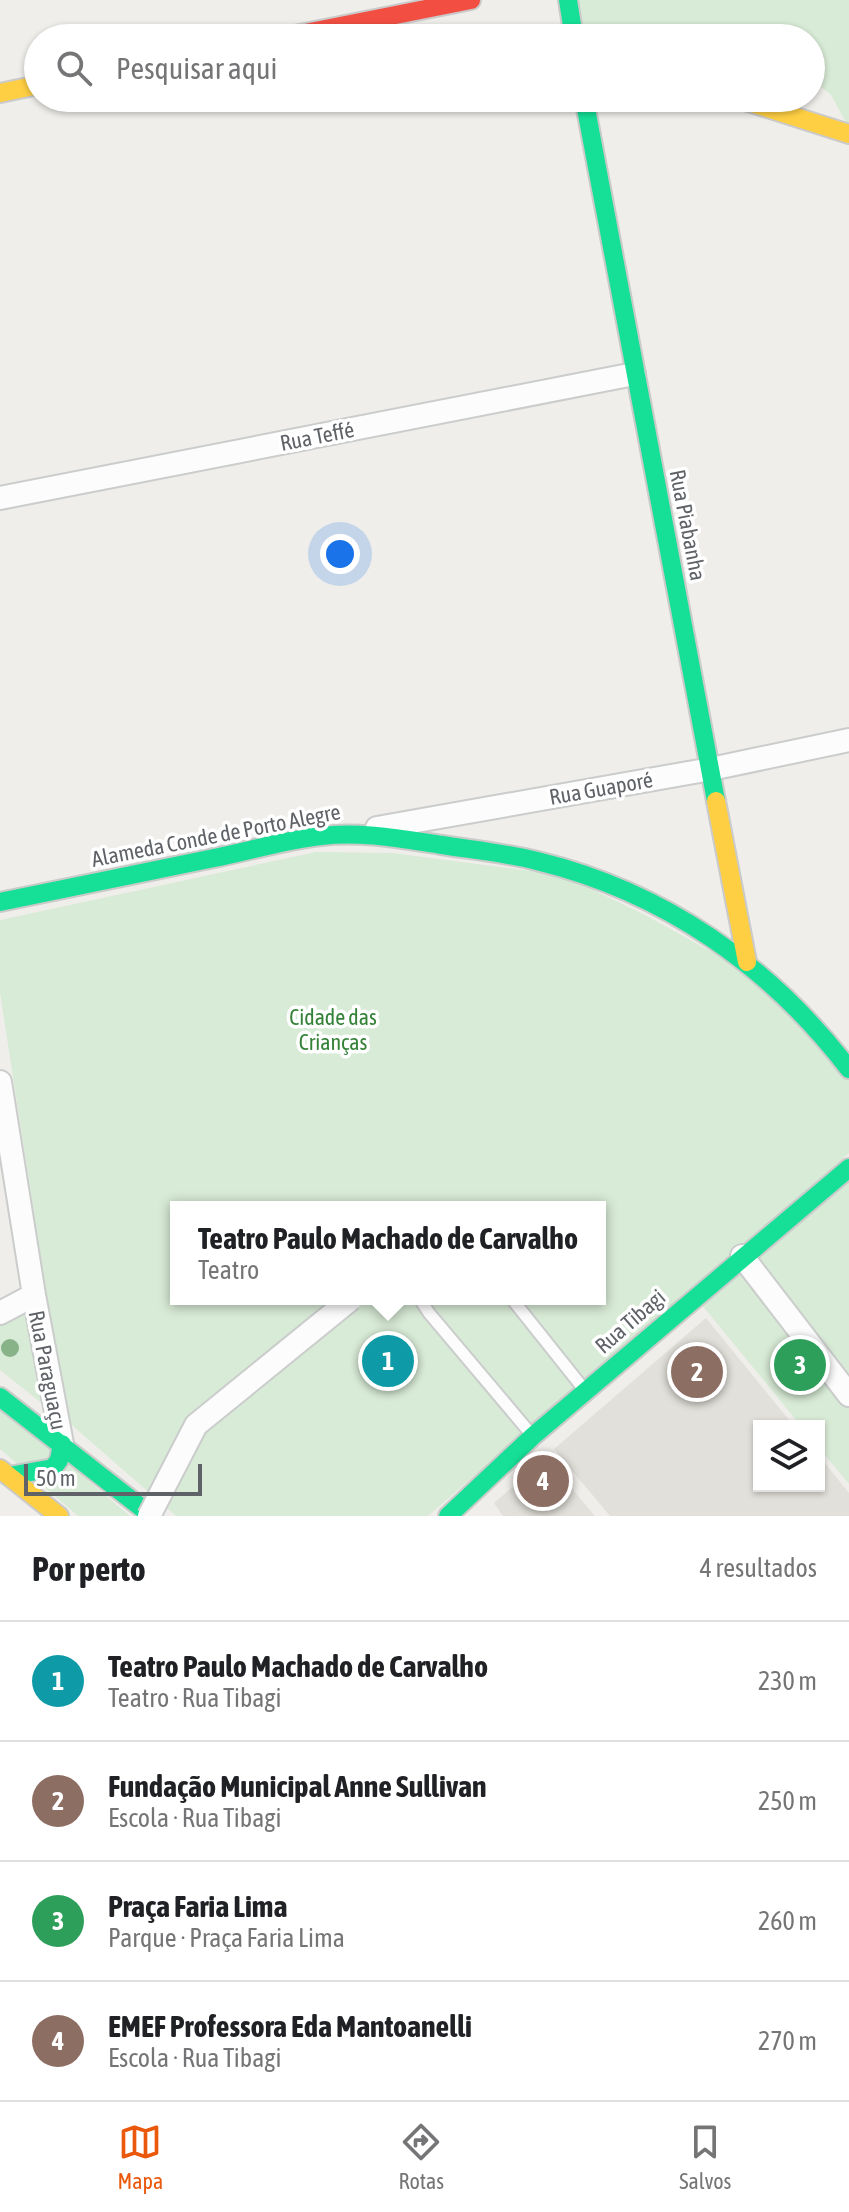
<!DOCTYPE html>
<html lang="pt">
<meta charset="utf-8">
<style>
:root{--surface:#fff;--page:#f6f6f6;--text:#202124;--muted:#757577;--line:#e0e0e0;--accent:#ea580c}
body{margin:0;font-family:"Asap Condensed",sans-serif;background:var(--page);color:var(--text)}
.controls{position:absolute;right:24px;bottom:24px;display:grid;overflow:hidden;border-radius:0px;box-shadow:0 2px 6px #0004}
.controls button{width:72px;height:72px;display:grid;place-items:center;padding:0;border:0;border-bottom:2px solid var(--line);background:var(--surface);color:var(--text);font:40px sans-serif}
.scale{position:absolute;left:24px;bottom:20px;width:178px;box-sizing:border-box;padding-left:8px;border:4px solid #5f6368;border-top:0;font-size:22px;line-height:28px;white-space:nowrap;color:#5f6368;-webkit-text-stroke:6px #fff;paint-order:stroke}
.you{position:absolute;left:340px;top:554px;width:28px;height:28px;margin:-20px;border:6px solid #fff;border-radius:50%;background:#1a73e8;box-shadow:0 0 0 12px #1a73e833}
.badge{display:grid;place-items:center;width:52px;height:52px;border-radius:50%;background:var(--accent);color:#fff;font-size:26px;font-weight:700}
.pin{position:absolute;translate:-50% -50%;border:4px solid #fff;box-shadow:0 2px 8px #0006}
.popup{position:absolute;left:170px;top:1201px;width:436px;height:104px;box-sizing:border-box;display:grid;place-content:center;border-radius:0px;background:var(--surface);filter:drop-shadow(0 2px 6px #0005);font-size:26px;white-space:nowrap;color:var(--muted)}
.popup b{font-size:30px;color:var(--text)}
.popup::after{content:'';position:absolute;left:50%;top:100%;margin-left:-16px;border:16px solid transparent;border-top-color:var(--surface)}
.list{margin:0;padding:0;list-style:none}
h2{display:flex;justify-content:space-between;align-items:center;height:104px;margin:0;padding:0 32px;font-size:34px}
h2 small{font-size:26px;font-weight:400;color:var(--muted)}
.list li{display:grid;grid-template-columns:52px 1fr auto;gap:24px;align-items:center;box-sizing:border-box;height:120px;padding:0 32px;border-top:2px solid var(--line)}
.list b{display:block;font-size:30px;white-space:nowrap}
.list p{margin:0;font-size:26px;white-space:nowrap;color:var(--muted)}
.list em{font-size:26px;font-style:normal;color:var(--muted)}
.icon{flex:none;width:44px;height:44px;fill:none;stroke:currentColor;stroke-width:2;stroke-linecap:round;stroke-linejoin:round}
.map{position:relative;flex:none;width:849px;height:1516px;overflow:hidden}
.search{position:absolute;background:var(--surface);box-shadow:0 2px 6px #0004;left:24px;right:24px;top:24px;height:88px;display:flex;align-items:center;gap:20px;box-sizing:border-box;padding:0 28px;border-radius:44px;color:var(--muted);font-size:30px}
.sheet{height:584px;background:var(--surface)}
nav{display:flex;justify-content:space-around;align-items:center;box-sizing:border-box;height:112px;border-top:2px solid var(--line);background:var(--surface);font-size:22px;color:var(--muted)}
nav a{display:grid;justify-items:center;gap:4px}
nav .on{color:var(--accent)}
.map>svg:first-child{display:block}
.education{fill:#e2e0da}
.green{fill:#d8ebd6;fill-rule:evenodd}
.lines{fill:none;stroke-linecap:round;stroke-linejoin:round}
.lane-casing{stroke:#cbcccc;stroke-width:15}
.street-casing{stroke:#cbcccc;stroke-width:26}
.fast-casing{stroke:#cacacb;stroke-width:22}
.slow-casing{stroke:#cacacb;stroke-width:22}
.jam-casing{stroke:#cacacb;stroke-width:22}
.lane{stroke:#fdfcfc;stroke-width:11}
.street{stroke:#fdfcfc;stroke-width:22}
.fast{stroke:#16e098;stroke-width:18}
.slow{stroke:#ffcf43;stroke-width:18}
.jam{stroke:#f24e42;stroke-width:18}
.street-bridge-casing{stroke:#cbcccc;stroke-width:26;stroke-linecap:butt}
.street-bridge{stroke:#fdfcfc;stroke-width:22}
.tree{fill:#88b388}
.labels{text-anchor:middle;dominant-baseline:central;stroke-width:7;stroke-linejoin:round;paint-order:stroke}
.street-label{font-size:22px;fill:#5f6368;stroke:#fff}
.park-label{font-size:22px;fill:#348238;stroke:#fff}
</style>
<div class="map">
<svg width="849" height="1516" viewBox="0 0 849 1516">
<rect width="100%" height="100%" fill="#efeeea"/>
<!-- education -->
<path class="education" d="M 706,1318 L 794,1426 L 759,1426 L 759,1486 L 819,1486 L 819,1456 L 849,1493 L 849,1516 L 610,1516 L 554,1449 Z
M 546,1458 L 595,1516 L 503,1516 L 494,1503 Z"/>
<!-- green -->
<path class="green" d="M 574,0 L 849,0 L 849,128 L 831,95 L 811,78 L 811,38 L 581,38 Z
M 316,852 L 392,853 L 562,875 L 645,915 L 757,977 L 849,1079 L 849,1153 L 428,1516 L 176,1516 L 66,1420 L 0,993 L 0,920 ZM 176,1207 L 600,1207 L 600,1299 L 176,1299 Z
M 849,1174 L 849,1484 L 819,1448 L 819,1426 L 801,1426 L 702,1305 Z
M 28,1306 L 44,1405 L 0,1370 L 0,1322 Z
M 0,1406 L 130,1516 L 78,1516 L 0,1449 Z"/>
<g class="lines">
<!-- lane casing -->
<g class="lane-casing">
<path id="lane" d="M 420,1299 L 429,1313 L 531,1434
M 512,1299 L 583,1388"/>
</g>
<!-- street casing -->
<g class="street-casing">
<path id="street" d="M 0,498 L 634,374
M 377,828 L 711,769 L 849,740
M 0,1082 L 34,1295 L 62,1444
M 742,1256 L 849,1395
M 0,1313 L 34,1295"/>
</g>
<!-- fast casing -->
<g class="fast-casing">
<path id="fast" d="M 568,0 L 574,38
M 584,98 L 716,801
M 0,902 C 71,887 143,873 214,858 C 249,851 285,840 321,836 C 361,831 402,839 442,845 C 474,850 506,853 537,861 C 665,892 770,966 849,1069
M 0,1397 L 152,1516
M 9,1476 L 53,1468 L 59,1460 L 62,1444
M 448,1516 L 533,1436 L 849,1168"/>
</g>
<!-- slow casing -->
<g class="slow-casing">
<path id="slow" d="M 0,93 L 38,85
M 736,98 L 849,134
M 716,801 L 747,962
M 0,1469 L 59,1516"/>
</g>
<!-- jam casing -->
<g class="jam-casing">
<path id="jam" d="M 280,38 L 471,0"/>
</g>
<!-- lane -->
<use href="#lane" class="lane"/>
<!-- street -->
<use href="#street" class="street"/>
<!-- fast -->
<use href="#fast" class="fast"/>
<!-- slow -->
<use href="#slow" class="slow"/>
<!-- jam -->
<use href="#jam" class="jam"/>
<!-- street-bridge casing -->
<g class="street-bridge-casing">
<path id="street-bridge" d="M 149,1516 L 196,1425 L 351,1299"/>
</g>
<!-- street-bridge -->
<use href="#street-bridge" class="street-bridge"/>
</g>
<!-- trees -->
<circle class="tree" cx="10" cy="1348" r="9"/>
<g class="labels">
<!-- street labels -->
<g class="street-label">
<text transform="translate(317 436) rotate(-11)">Rua Teffé</text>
<text transform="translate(688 525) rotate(79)">Rua Piabanha</text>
<text transform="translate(601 788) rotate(-10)">Rua Guaporé</text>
<text transform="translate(216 835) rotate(-11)">Alameda Conde de Porto Alegre</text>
<text transform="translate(630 1321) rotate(-41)">Rua Tibagi</text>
<text transform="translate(48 1370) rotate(79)">Rua Paraguaçu</text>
</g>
<!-- park labels -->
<g class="park-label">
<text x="333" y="1017">Cidade das<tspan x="333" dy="25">Crianças</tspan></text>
</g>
</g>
</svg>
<div class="controls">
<button><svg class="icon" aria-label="layers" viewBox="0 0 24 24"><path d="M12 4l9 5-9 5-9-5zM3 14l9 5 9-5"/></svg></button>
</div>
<div class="scale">50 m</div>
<div class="you"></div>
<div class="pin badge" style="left:388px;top:1361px;background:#0f9aa8">1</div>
<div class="popup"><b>Teatro Paulo Machado de Carvalho</b>Teatro</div>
<div class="pin badge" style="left:697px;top:1372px;background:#8d6e63">2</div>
<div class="pin badge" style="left:800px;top:1365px;background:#2e9e5b">3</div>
<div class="pin badge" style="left:543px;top:1481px;background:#8d6e63">4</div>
<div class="search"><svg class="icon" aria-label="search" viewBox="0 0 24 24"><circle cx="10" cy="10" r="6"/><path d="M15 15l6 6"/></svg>Pesquisar aqui</div>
</div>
<section class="sheet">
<h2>Por perto<small>4 resultados</small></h2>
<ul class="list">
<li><span class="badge" style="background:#0f9aa8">1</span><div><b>Teatro Paulo Machado de Carvalho</b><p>Teatro · Rua Tibagi</p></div><em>230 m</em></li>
<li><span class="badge" style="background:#8d6e63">2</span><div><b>Fundação Municipal Anne Sullivan</b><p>Escola · Rua Tibagi</p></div><em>250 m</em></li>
<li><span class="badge" style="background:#2e9e5b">3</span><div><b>Praça Faria Lima</b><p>Parque · Praça Faria Lima</p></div><em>260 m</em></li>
<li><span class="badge" style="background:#8d6e63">4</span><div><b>EMEF Professora Eda Mantoanelli</b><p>Escola · Rua Tibagi</p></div><em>270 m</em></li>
</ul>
</section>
<nav>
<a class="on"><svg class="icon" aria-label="map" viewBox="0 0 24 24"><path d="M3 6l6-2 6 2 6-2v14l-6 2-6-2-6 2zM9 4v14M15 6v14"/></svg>Mapa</a>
<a><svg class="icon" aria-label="directions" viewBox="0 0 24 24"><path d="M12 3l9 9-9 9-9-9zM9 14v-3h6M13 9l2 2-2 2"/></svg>Rotas</a>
<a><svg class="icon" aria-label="saved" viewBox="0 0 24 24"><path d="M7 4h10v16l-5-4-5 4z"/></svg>Salvos</a>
</nav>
